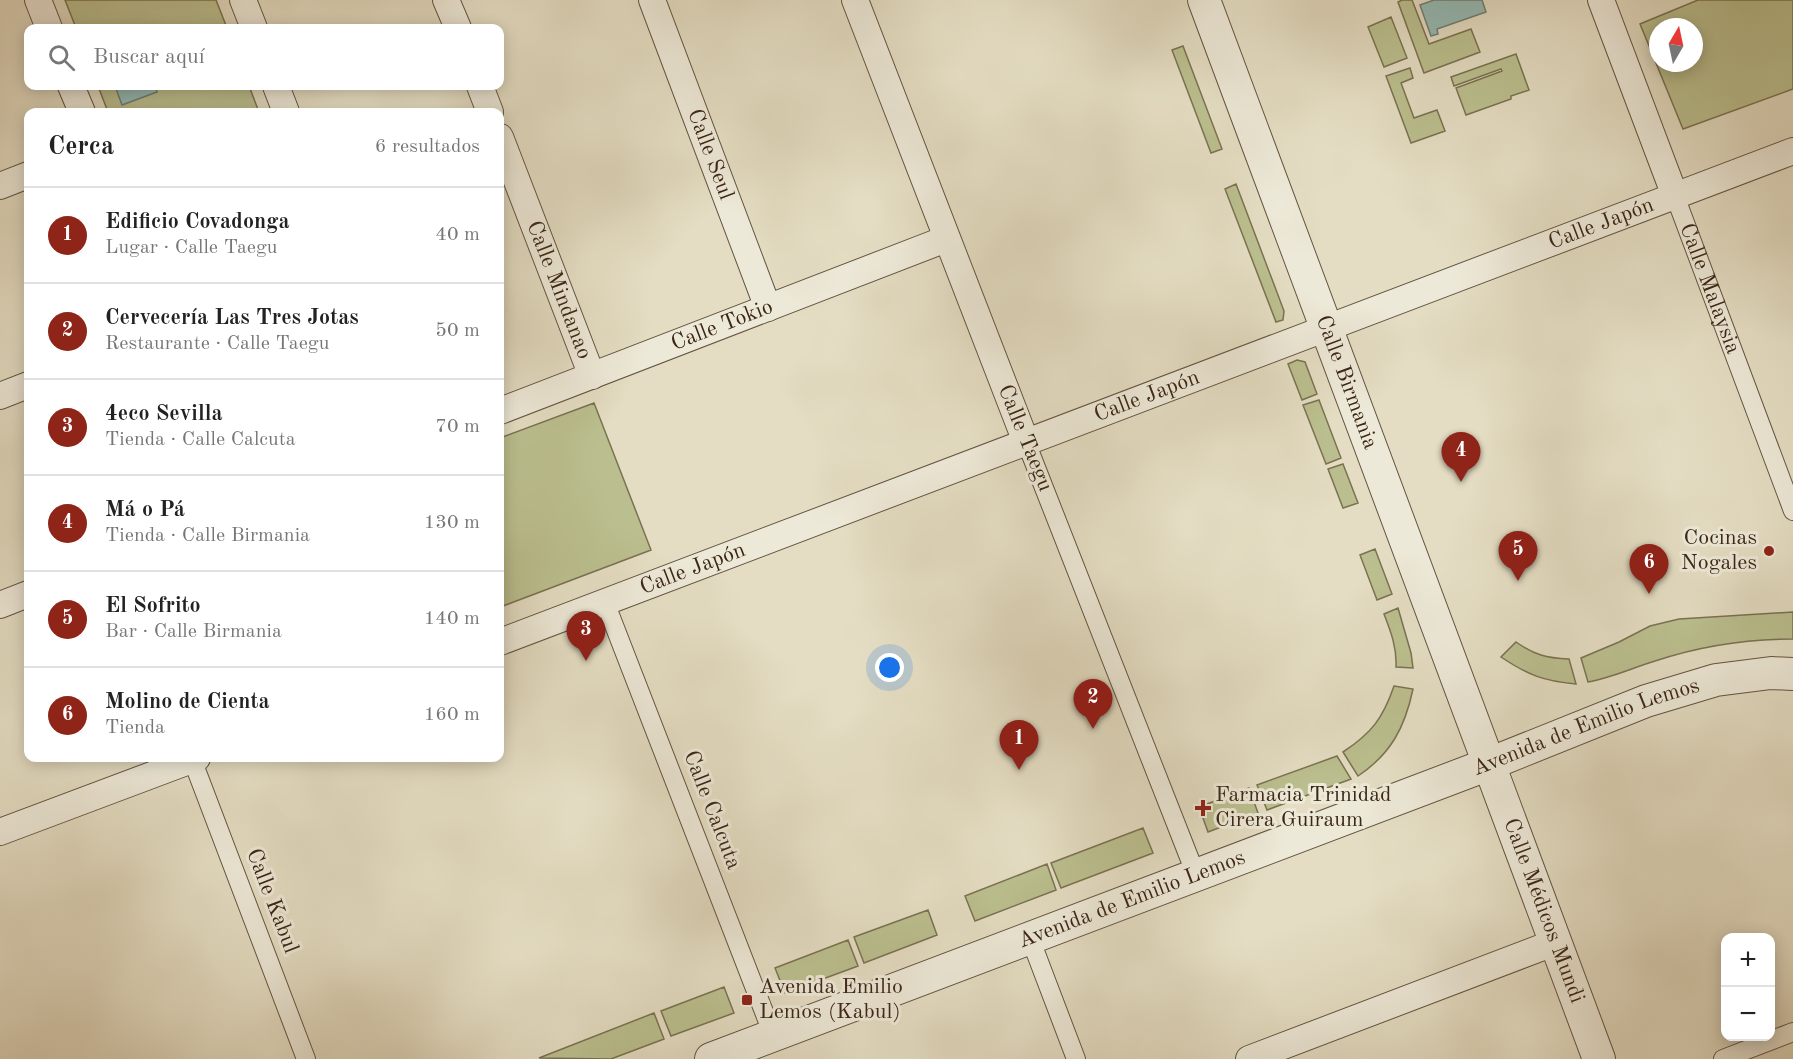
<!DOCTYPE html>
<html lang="es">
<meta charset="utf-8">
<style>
:root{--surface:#fff;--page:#f6f6f6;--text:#222;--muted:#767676;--line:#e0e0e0;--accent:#8f2418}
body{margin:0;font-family:"Old Standard TT",serif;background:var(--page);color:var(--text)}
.controls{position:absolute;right:18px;bottom:18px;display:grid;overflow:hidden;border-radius:12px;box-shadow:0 3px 15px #0003}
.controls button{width:54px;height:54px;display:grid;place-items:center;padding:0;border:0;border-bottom:2px solid var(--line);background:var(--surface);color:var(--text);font:30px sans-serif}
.compass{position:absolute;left:1649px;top:18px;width:54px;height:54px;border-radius:50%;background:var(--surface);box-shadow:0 3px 15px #0003;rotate:9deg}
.you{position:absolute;left:890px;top:668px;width:21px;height:21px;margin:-15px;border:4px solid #fff;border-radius:50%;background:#1a73e8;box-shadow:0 0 0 9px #1a73e833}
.badge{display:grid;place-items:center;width:39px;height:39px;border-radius:50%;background:var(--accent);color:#fff;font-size:20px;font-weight:700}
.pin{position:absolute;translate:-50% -50px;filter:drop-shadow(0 2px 3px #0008)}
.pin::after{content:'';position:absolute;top:32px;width:21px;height:18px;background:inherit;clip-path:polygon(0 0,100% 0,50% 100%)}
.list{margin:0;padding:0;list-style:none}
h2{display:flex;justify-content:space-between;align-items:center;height:78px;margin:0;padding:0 24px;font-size:26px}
h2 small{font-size:20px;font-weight:400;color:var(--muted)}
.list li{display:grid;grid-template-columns:39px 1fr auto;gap:18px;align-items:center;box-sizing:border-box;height:96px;padding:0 24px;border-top:2px solid var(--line)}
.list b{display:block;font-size:22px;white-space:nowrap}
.list p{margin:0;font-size:20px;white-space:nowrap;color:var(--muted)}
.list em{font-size:20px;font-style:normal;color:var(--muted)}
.icon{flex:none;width:33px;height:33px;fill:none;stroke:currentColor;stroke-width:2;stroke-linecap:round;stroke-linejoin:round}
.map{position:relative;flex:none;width:1793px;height:1059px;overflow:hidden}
.search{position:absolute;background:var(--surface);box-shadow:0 3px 15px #0003;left:24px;top:24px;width:480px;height:66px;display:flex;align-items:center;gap:15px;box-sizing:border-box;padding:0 21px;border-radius:12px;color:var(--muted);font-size:22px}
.panel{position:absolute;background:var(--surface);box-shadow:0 3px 15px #0003;left:24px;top:108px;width:480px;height:654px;border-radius:12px}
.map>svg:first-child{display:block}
.green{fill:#bbbf8f;stroke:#7b7252;stroke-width:1.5;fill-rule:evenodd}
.water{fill:#95bbb6;stroke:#717f76;stroke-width:1.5}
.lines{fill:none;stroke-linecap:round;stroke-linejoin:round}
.pedestrian-casing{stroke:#655441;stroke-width:20}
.minor-casing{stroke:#655441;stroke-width:28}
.tertiary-casing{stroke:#655441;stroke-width:34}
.pedestrian{stroke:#ede9d8;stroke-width:18}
.minor{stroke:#ede9d8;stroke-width:26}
.tertiary{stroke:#ede9d8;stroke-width:32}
.poi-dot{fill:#8f2418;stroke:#ede9d8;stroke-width:2}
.labels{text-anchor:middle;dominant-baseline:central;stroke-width:6;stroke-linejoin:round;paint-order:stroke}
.street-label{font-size:22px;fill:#3b2616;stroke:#ede9d8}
.poi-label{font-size:22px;fill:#3b2616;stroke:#ede9d8;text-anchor:start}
</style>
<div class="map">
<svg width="1793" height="1059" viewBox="0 0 1793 1059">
<rect width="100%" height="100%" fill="#e4ddc3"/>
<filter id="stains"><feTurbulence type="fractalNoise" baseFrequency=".00333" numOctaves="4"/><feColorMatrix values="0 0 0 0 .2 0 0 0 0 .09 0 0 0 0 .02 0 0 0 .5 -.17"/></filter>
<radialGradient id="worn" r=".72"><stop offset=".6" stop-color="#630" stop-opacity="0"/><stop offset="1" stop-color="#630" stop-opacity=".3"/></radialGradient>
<!-- green -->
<path class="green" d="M 65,0 L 216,0 L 227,28 L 76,28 Z
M 1402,0 L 1412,0 L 1429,44 L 1471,29 L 1480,52 L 1424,73 L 1398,2 Z
M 1698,0 L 1793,0 L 1793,89 L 1683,129 L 1640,24 ZM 1658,27 L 1694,27 L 1694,63 L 1658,63 Z
M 1391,17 L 1407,58 L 1384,67 L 1368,27 Z
M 1183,46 L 1222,149 L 1211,153 L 1172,50 Z
M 1516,54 L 1529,90 L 1511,96 L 1511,99 L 1466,115 L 1456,88 L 1502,71 L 1501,69 L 1454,86 L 1451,77 Z
M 1410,68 L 1413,78 L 1401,83 L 1414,118 L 1437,110 L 1445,131 L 1411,143 L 1386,76 Z
M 98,86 L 249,86 L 259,112 L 108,112 Z
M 1236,184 L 1284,311 L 1283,320 L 1276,322 L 1225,189 Z
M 1297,360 L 1305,362 L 1317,394 L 1302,400 L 1288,364 Z
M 1319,400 L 1341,458 L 1326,464 L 1303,405 Z
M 594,403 L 651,550 L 503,606 L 500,596 L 500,438 Z
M 1343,464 L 1358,503 L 1343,508 L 1328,469 Z
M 1375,549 L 1392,594 L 1377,600 L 1360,555 Z
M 1398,608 L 1411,653 L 1413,668 L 1396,667 C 1397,648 1391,632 1384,614 Z
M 1793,612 L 1793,639 C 1746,639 1700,646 1655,661 C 1632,668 1611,678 1588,682 L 1581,658 L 1619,642 L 1650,626 L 1679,619 Z
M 1516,642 C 1535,655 1546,658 1569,659 L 1576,684 C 1543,681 1528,675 1501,657 Z
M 1394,686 L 1413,689 C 1405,727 1391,754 1358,776 L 1343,752 C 1372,733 1383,718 1394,686 Z
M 1337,756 L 1351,779 L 1267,810 L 1257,785 Z
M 1249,788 L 1258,813 L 1208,832 L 1199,807 Z
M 1143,828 L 1153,853 L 1061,888 L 1051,863 Z
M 1047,864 L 1056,890 L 975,921 L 965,896 Z
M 928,910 L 937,935 L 864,963 L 854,937 Z
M 848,940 L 858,966 L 785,993 L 775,968 Z
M 724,987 L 734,1013 L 671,1036 L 661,1011 Z
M 654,1013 L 664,1039 L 611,1059 L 539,1058 Z"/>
<!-- water -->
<path class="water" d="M 1434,0 L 1482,0 L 1486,12 L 1437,29 L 1438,34 L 1431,36 L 1420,5 Z
M 115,86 L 155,86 L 157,92 L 122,105 Z"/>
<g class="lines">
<!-- pedestrian casing -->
<g class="pedestrian-casing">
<g id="pedestrian">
<path id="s1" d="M 1675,196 L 1793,511"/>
<path d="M 1026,442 L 1196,875"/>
<path d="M 605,602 L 773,1035"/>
<path d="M 192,759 L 306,1059"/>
<path d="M 1030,938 L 1076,1059"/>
<path d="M 1723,1059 L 1793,1032"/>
</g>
</g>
<!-- minor casing -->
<g class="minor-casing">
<g id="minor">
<path d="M 38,0 L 49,28"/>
<path d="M 243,0 L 254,28"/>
<path d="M 446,0 L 458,28"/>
<path id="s2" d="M 652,0 L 768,308"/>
<path d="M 855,0 L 1026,442"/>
<path d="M 1601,0 L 1675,196"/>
<path d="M 71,86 L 82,112"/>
<path d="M 276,86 L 286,112"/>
<path d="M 480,86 L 490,112"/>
<path id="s3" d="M 500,137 L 592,376"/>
<path d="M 0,186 L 28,175"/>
<path d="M 0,396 L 28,385"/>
<path id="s4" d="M 500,411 L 946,239"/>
<path d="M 0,605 L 28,594"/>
<path id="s5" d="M 500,642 L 1793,151"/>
<path d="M 0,832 L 197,758"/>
<path d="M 1249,1059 L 1556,942"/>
</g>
</g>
<!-- tertiary casing -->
<g class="tertiary-casing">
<g id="tertiary">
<path id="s6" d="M 1204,0 L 1599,1059"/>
<path id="s7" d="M 711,1059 L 1489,764 L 1646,701 L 1716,680 L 1771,673 L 1793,674"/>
</g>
</g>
<!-- pedestrian -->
<use href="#pedestrian" class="pedestrian"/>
<!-- minor -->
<use href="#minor" class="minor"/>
<!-- tertiary -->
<use href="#tertiary" class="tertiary"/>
</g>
<!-- markers -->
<g class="poi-dot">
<circle cx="1769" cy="551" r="6"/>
<path d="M1200 799h6v6h6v6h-6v6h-6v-6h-6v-6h6z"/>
<rect x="741" y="994" width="12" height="12" rx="3"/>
</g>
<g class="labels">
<!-- street labels -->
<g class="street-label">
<text stroke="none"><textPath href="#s2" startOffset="165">Calle Seul</textPath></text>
<text stroke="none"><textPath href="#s5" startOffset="1178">Calle Japón</textPath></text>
<text stroke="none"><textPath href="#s1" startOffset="99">Calle Malaysia</textPath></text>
<text stroke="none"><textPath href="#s3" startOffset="164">Calle Mindanao</textPath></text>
<text stroke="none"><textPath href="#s4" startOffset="238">Calle Tokio</textPath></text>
<text stroke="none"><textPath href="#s6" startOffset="408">Calle Birmania</textPath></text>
<text stroke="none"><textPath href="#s5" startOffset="692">Calle Japón</textPath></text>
<text transform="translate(1025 438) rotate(68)">Calle Taegu</text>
<text stroke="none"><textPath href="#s5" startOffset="206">Calle Japón</textPath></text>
<text stroke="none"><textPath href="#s7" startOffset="936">Avenida de Emilio Lemos</textPath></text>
<text transform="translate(712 810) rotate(69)">Calle Calcuta</text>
<text stroke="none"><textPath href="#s7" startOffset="450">Avenida de Emilio Lemos</textPath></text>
<text transform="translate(272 901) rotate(69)">Calle Kabul</text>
<text stroke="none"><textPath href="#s6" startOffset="972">Calle Médicos Mundi</textPath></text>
</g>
<!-- poi labels -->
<g class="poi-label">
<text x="1757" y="538" text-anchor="end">Cocinas<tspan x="1757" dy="25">Nogales</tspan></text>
<text x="1215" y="795">Farmacia Trinidad<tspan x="1215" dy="25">Cirera Guiraum</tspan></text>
<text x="759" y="987">Avenida Emilio<tspan x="759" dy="25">Lemos (Kabul)</tspan></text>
</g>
</g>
<rect width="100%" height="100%" filter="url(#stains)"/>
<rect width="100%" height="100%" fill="url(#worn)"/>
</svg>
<div class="controls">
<button>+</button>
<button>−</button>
</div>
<svg class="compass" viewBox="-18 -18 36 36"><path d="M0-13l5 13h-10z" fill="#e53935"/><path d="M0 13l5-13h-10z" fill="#767676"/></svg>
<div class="you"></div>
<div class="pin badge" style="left:1019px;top:770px">1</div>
<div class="pin badge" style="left:1093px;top:729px">2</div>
<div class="pin badge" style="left:586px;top:661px">3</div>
<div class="pin badge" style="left:1461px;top:482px">4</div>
<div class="pin badge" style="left:1518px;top:581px">5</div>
<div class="pin badge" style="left:1649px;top:594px">6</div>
<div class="search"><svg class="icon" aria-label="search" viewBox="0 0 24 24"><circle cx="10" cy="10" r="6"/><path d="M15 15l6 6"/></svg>Buscar aquí</div>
<section class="panel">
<h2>Cerca<small>6 resultados</small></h2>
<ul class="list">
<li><span class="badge">1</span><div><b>Edificio Covadonga</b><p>Lugar · Calle Taegu</p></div><em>40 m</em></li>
<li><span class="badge">2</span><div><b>Cervecería Las Tres Jotas</b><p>Restaurante · Calle Taegu</p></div><em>50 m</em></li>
<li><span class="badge">3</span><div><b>4eco Sevilla</b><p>Tienda · Calle Calcuta</p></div><em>70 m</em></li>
<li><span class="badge">4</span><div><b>Má o Pá</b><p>Tienda · Calle Birmania</p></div><em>130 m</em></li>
<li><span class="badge">5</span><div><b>El Sofrito</b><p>Bar · Calle Birmania</p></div><em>140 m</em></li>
<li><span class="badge">6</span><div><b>Molino de Cienta</b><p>Tienda</p></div><em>160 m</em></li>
</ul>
</section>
</div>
